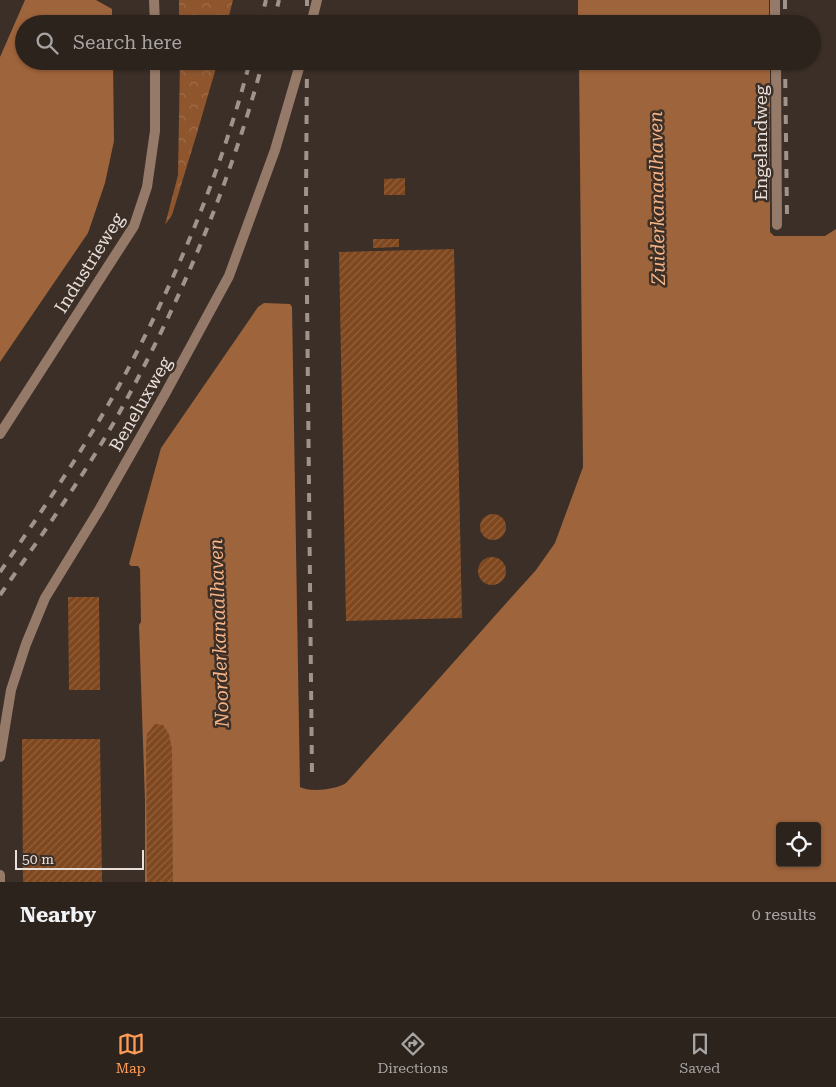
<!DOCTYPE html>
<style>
:root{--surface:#2d231d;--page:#352b26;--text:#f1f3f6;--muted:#a7a4a4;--line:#48403b;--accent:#fe9c57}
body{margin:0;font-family:"Roboto Serif",serif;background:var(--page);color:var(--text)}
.controls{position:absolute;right:15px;bottom:15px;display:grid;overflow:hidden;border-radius:5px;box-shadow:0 1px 4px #0004}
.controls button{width:45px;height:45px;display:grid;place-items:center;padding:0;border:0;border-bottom:1px solid var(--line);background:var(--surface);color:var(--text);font:25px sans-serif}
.scale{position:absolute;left:15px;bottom:12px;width:129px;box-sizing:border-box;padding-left:5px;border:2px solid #e8dfda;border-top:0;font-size:14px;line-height:18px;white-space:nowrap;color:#e8dfda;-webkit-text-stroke:4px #3c2f27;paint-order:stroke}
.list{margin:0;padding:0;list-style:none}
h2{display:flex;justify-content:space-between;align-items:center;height:65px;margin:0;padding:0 20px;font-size:21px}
h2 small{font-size:16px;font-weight:400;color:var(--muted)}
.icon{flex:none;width:28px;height:28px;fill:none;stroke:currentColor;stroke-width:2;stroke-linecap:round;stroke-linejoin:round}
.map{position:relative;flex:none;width:836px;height:882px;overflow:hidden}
.search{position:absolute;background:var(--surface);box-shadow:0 1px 4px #0004;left:15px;right:15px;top:15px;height:55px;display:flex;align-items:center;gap:12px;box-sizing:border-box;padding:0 18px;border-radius:28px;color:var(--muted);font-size:19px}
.sheet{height:135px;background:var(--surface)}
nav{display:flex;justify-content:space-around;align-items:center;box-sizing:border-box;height:70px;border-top:1px solid var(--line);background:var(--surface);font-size:14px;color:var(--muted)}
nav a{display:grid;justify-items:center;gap:2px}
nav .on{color:var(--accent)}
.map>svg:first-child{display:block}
.forest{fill:url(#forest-crowns)}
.water{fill:#9e643b;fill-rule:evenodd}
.building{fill:url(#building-hatch)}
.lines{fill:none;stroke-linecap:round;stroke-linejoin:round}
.street{stroke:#957a69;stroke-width:10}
.rail{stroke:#9e938d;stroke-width:4;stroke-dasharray:9 9;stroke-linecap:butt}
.labels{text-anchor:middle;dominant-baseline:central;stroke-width:5;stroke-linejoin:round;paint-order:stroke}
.street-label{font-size:18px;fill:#e8dfda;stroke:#3c2f27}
.water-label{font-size:19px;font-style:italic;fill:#f6b386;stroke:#3c2f27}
</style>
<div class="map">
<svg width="836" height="882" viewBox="0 0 836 882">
<defs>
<pattern id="forest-crowns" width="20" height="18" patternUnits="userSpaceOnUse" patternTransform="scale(1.25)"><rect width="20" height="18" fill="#8f562e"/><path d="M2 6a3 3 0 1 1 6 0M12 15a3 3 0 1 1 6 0" fill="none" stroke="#9f6e4c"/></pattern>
<pattern id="building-hatch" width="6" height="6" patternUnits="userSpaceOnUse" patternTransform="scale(1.25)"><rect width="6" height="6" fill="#7f471e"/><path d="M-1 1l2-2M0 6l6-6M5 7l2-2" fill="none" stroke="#91613e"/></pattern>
</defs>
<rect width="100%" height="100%" fill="#3c2f27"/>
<!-- forest -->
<path class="forest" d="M 179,0 L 233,0 L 227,24 L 179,24 Z
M 180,61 L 218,61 L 197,133 L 172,215 L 165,225 L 178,175 Z"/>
<!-- water -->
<path class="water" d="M 25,0 L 96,0 L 112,9 L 112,24 L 24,24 L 24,61 L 113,61 L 114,141 L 105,183 L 88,233 L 0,362 L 0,57 Z
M 578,0 L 769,0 L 769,24 L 578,24 Z
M 579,61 L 770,61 L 770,232 L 774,236 L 825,236 L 836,229 L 836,882 L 145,882 L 145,801 L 139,625 L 141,622 L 140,569 L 138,566 L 131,566 L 129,564 L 161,448 L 258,307 L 264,303 L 290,304 L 292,307 L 300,787 C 311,793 337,789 346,783 L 509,600 L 536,570 L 555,543 L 583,467 ZM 780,826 L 817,826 L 817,863 L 780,863 Z"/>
<!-- building -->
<path class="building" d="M 405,178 L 405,195 L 384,195 L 384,179 Z
M 373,239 L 399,239 L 399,247 L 373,248 Z
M 454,249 L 462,618 L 346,621 L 339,252 Z
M480 527a13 13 0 1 1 26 0a13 13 0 1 1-26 0Z
M478 571a14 14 0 1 1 28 0a14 14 0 1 1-28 0Z
M 68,597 L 99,597 L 100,690 L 69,690 Z
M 155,724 L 163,725 L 169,734 L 172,749 L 173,882 L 147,882 L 146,747 L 147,734 Z
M 22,739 L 100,739 L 102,882 L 23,882 Z"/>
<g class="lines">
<!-- street -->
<path class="street" d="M 154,0 L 155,24
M 775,0 L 775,24
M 311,24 L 317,0
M 776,61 L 777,225
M 0,434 L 134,226 L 147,187 L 155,131 L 155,61
M 0,757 L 11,690 L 26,644 L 45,598 L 99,510 L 165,394 L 229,276 L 275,150 L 301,61
M 0,875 L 0,882"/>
<!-- rail -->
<path class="rail" d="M 785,0 L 785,24
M 260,24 L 266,0
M 273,24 L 279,0
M 307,24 L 307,0
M 307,61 L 306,201 L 312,776
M 785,61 L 787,216
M 0,572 C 42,511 84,449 120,384 C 175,282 221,173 250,61
M 0,595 C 39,539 79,483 113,424 C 177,310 229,188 263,61"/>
</g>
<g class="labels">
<!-- street labels -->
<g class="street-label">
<text transform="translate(760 143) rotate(-90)">Engelandweg</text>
<text transform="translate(89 263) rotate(-58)">Industrieweg</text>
<text transform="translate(140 404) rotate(-60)">Beneluxweg</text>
</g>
<!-- water labels -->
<g class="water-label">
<text transform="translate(657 198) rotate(-91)">Zuiderkanaalhaven</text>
<text transform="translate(219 633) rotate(-92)">Noorderkanaalhaven</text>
</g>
</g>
</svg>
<div class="controls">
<button><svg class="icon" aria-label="locate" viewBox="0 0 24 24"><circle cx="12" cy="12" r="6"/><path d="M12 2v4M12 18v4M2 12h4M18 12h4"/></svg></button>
</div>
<div class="scale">50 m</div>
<div class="search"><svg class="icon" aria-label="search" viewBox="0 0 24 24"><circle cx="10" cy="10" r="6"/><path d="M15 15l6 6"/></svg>Search here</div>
</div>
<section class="sheet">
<h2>Nearby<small>0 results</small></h2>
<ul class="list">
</ul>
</section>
<nav>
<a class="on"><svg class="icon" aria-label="map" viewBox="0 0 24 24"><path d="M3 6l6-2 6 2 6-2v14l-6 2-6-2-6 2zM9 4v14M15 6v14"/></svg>Map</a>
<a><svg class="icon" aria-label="directions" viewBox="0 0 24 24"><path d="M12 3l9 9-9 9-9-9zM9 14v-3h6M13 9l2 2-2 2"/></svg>Directions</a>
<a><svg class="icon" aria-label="saved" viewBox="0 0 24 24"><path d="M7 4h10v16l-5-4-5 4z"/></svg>Saved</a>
</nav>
